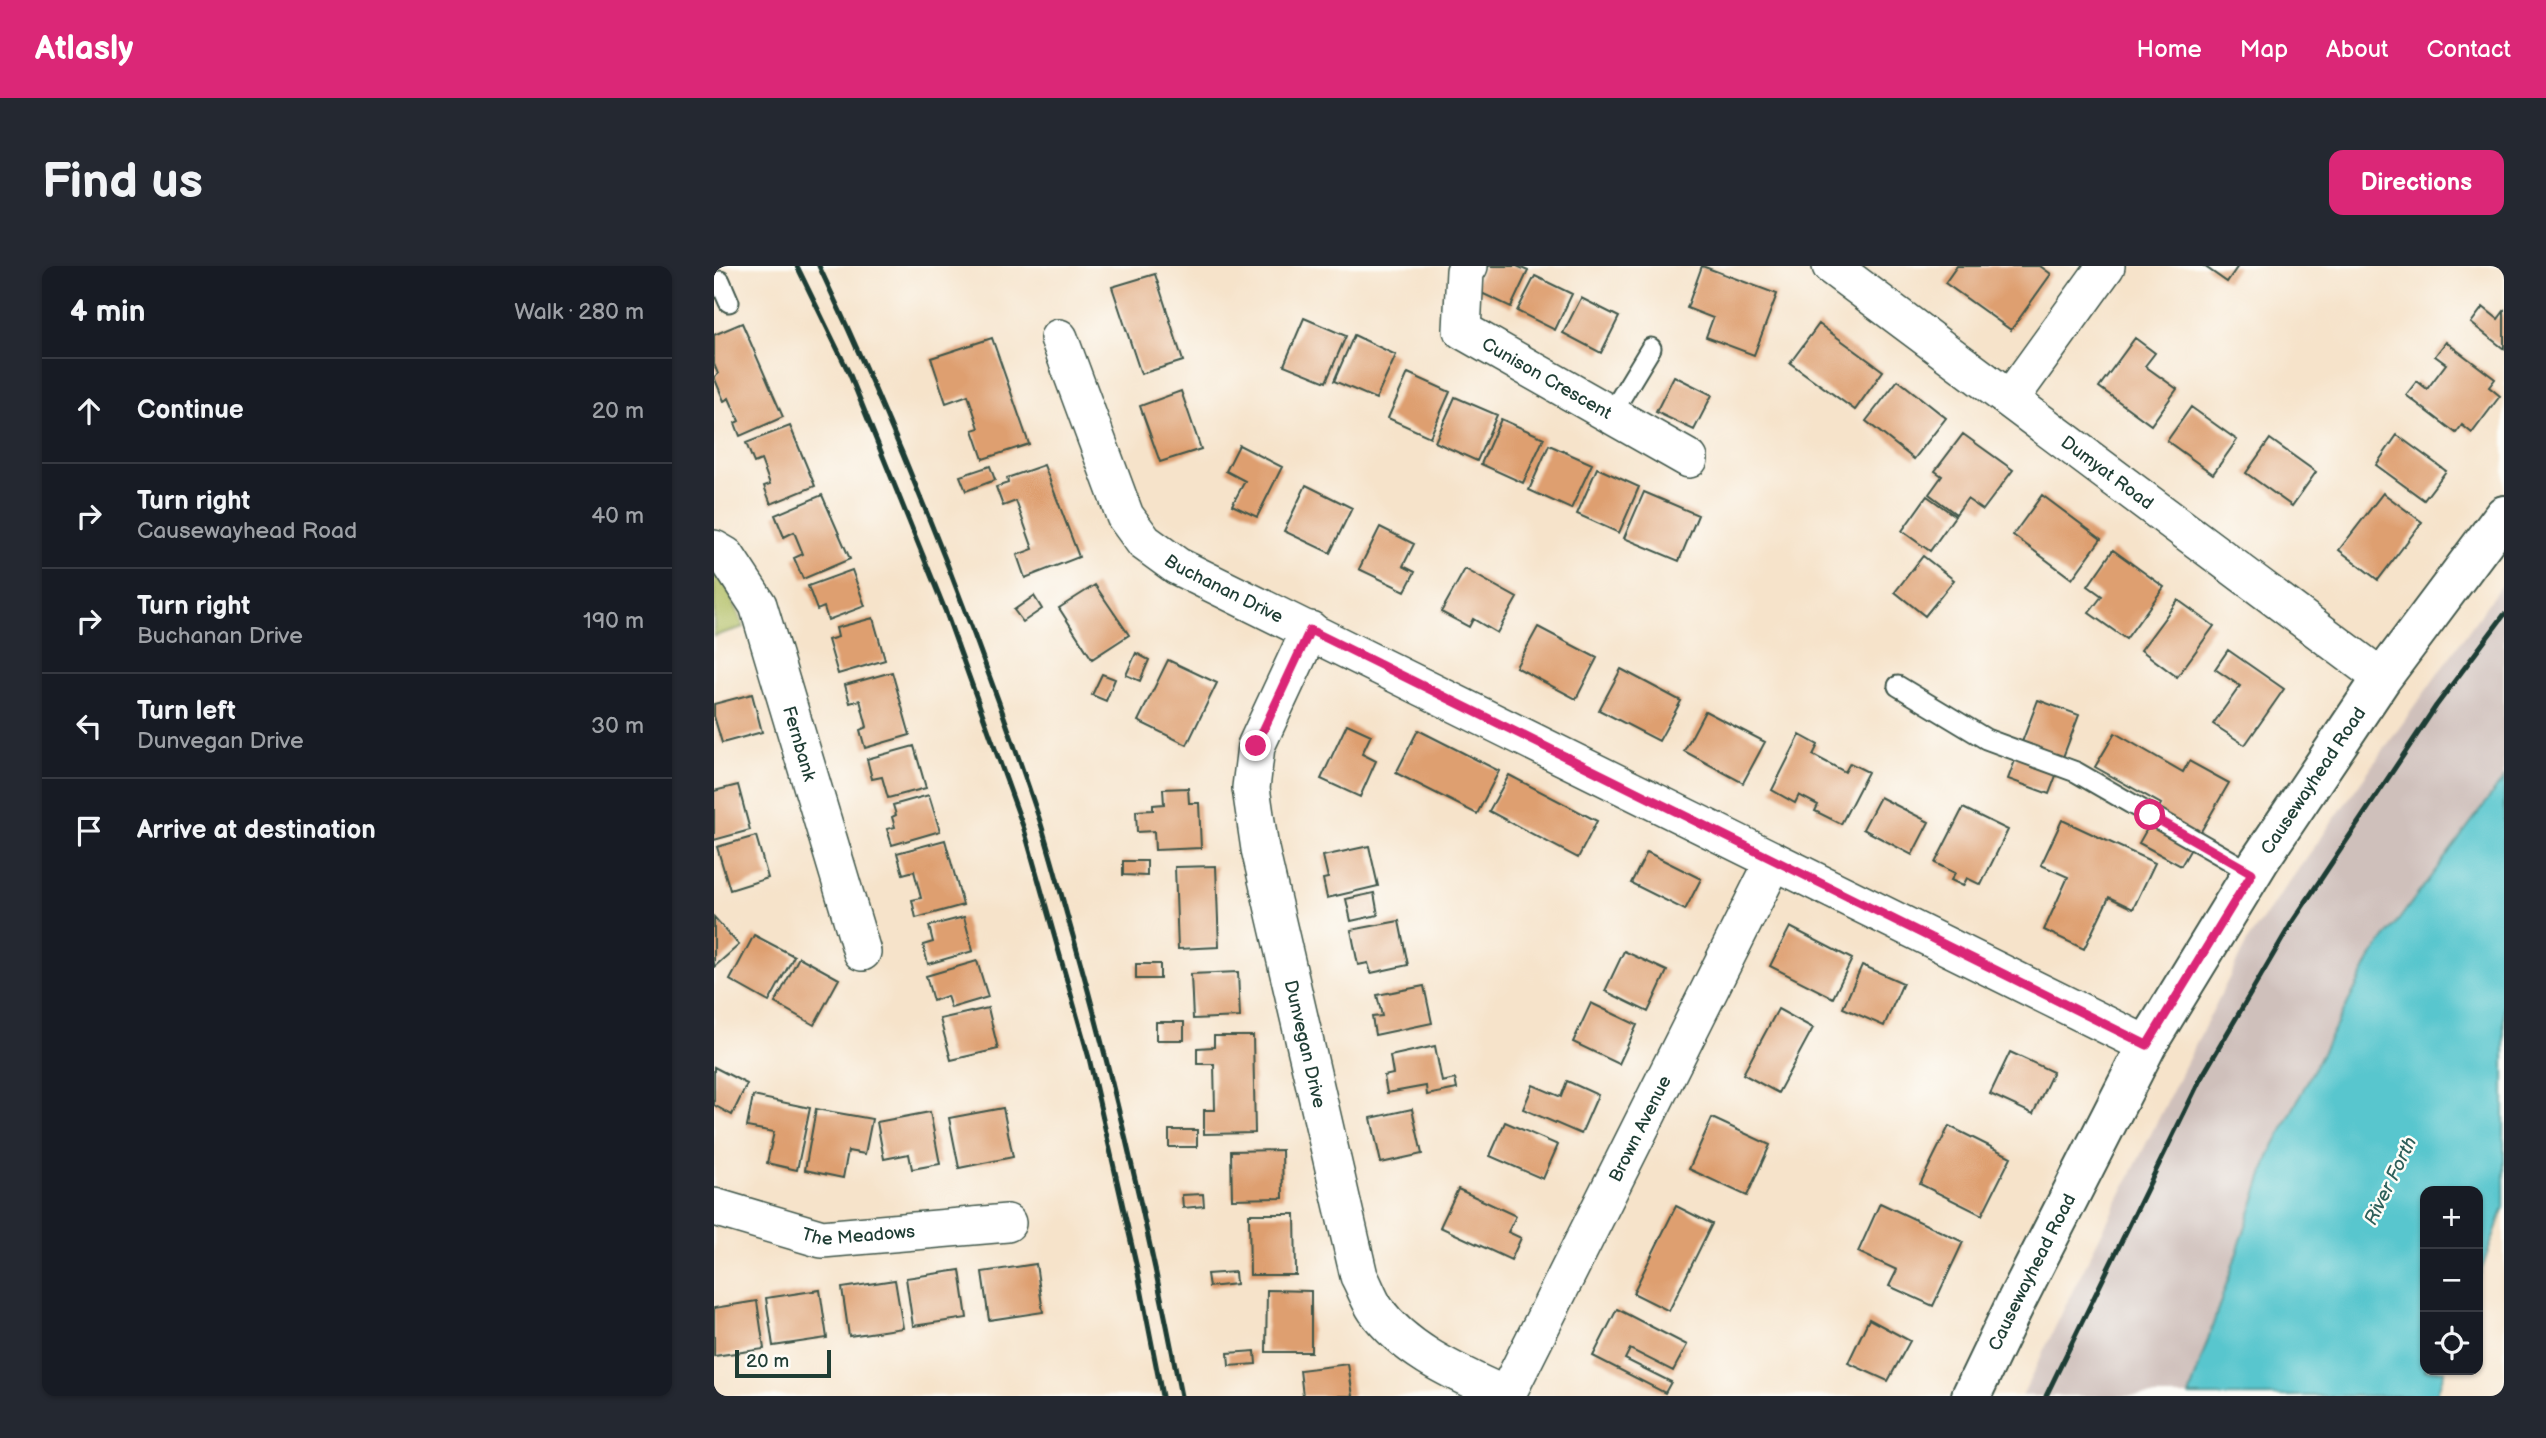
<!DOCTYPE html>
<meta charset="utf-8">
<style>
:root{--surface:#171b24;--page:#242831;--text:#f1f3f6;--muted:#9ea1a6;--line:#363941;--accent:#db2777}
body{margin:0;font-family:"Balsamiq Sans",sans-serif;background:var(--page);color:var(--text)}
.controls{position:absolute;right:21px;bottom:21px;display:grid;overflow:hidden;border-radius:14px;box-shadow:0 2px 5px #0004}
.controls button{width:63px;height:63px;display:grid;place-items:center;padding:0;border:0;border-bottom:2px solid var(--line);background:var(--surface);color:var(--text);font:35px sans-serif}
.scale{position:absolute;left:21px;bottom:18px;width:96px;box-sizing:border-box;padding-left:7px;border:4px solid #1f3d34;border-top:0;font-size:19px;line-height:24px;white-space:nowrap;color:#1f3d34;-webkit-text-stroke:5px #fdfcf7;paint-order:stroke}
.stop{position:absolute;width:21px;height:21px;margin:-16px;border:5px solid #db2777;border-radius:50%;background:#fff}
.stop.end{background:#db2777;border-color:#fff;box-shadow:0 2px 7px #0008}
.list{margin:0;padding:0;list-style:none}
h2{display:flex;justify-content:space-between;align-items:center;height:91px;margin:0;padding:0 28px;font-size:30px}
h2 small{font-size:23px;font-weight:400;color:var(--muted)}
.list li{display:grid;grid-template-columns:46px 1fr auto;gap:21px;align-items:center;box-sizing:border-box;height:105px;padding:0 28px;border-top:2px solid var(--line)}
.list b{display:block;font-size:26px;white-space:nowrap}
.list p{margin:0;font-size:23px;white-space:nowrap;color:var(--muted)}
.list em{font-size:23px;font-style:normal;color:var(--muted)}
.icon{flex:none;width:38px;height:38px;fill:none;stroke:currentColor;stroke-width:2;stroke-linecap:round;stroke-linejoin:round}
.map{position:relative;flex:none;width:1790px;height:1130px;overflow:hidden;border-radius:14px}
header{display:flex;align-items:center;gap:42px;box-sizing:border-box;height:98px;padding:0 35px;background:var(--accent);color:#fff}
header strong{font-size:33px}
nav{display:flex;gap:38px;margin-inline-start:auto;font-size:24px}
.intro{display:flex;align-items:center;justify-content:space-between;box-sizing:border-box;height:168px;padding:0 42px}
h1{margin:0;font-size:49px}
.button{padding:18px 32px;border-radius:14px;background:var(--accent);color:#fff;font-size:24px;font-weight:700}
main{display:flex;gap:42px;padding:0 42px}
aside{flex:1;background:var(--surface);border-radius:14px;box-shadow:0 2px 5px #0004}
.map>svg:first-child{display:block}
.industrial{fill:#cfc0bb}
.green{fill:#afbc5e;stroke:#677c49;stroke-width:2}
.water{fill:#58c6ce;stroke:#3c8281;stroke-width:2}
.building{fill:#de9f6f}
.lines{fill:none;stroke-linecap:round;stroke-linejoin:round}
.lane-casing{stroke:#3f564a;stroke-width:23}
.street-casing{stroke:#3f564a;stroke-width:40}
.primary-casing{stroke:#3f564a;stroke-width:42}
.lane{stroke:#fff;stroke-width:19}
.street{stroke:#fff;stroke-width:37}
.primary{stroke:#fff;stroke-width:38}
.rail{stroke:#1f3d34;stroke-width:5}
.route{stroke:#db2777;stroke-width:9}
.labels{text-anchor:middle;dominant-baseline:central;stroke-width:5;stroke-linejoin:round;paint-order:stroke}
.street-label{font-size:18px;fill:#1f3d34;stroke:#fdfcf7}
.water-label{font-size:19px;font-style:italic;fill:#2d5f5a;stroke:#fdfcf7}
</style>
<header>
<strong>Atlasly</strong>
<nav><a>Home</a><a>Map</a><a>About</a><a>Contact</a></nav>
</header>
<div class="intro"><h1>Find us</h1><a class="button">Directions</a></div>
<main>
<aside>
<h2>4 min<small>Walk · 280 m</small></h2>
<ul class="list">
<li><svg class="icon" aria-label="ahead" viewBox="0 0 24 24"><path d="M12 20V5M6 11l6-6 6 6"/></svg><div><b>Continue</b></div><em>20 m</em></li>
<li><svg class="icon" aria-label="right" viewBox="0 0 24 24"><path d="M7 20v-9h11M14 6l5 5-5 5"/></svg><div><b>Turn right</b><p>Causewayhead Road</p></div><em>40 m</em></li>
<li><svg class="icon" aria-label="right" viewBox="0 0 24 24"><path d="M7 20v-9h11M14 6l5 5-5 5"/></svg><div><b>Turn right</b><p>Buchanan Drive</p></div><em>190 m</em></li>
<li><svg class="icon" aria-label="left" viewBox="0 0 24 24"><path d="M17 20v-9H6M10 6l-5 5 5 5"/></svg><div><b>Turn left</b><p>Dunvegan Drive</p></div><em>30 m</em></li>
<li><svg class="icon" aria-label="arrive" viewBox="0 0 24 24"><path d="M6 21V4h12l-3 4 3 4H6"/></svg><div><b>Arrive at destination</b></div></li>
</ul>
</aside>
<div class="map">
<svg width="1790" height="1130" viewBox="0 0 1790 1130">
<rect width="100%" height="100%" fill="#fdfcf7"/>
<filter id="ink" filterUnits="userSpaceOnUse"><feTurbulence type="fractalNoise" baseFrequency=".0143" numOctaves="2"/><feDisplacementMap in="SourceGraphic" scale="14" xChannelSelector="R" yChannelSelector="G"/><feConvolveMatrix kernelMatrix="1 2 1 2 8 2 1 2 1" color-interpolation-filters="sRGB"/></filter>
<filter id="wash" filterUnits="userSpaceOnUse"><feTurbulence type="fractalNoise" baseFrequency=".00686" numOctaves="4" result="noise"/><feDisplacementMap in="SourceGraphic" scale="28" xChannelSelector="R" yChannelSelector="G"/><feGaussianBlur stdDeviation="1.57" result="paint"/><feColorMatrix in="noise" values="0 0 0 0 0 0 0 0 0 0 0 0 0 0 0 0 0 1.4 0 .05"/><feComposite in="paint" operator="in"/></filter>
<g filter="url(#wash)">
<rect width="100%" height="100%" fill="#f6e3ca"/>
<!-- industrial -->
<path class="industrial" d="M 1790,315 L 1790,512 L 1658,690 L 1556,888 L 1475,1130 L 1308,1130 L 1359,1024 L 1534,674 Z"/>
<!-- green -->
<path class="green" d="M 0,306 L 12,319 L 30,361 L 0,370 Z"/>
<!-- water -->
<path class="water" d="M 1790,512 L 1790,941 L 1764,1014 L 1764,925 L 1711,925 L 1711,1104 L 1731,1104 L 1722,1130 L 1475,1130 L 1556,888 L 1658,690 Z"/>
<g id="blocks">
<!-- building -->
<path class="building" d="M 771,0 L 803,0 L 814,5 L 797,41 L 759,23 Z
M 988,0 L 1063,28 L 1040,89 L 992,71 L 999,52 L 973,42 Z
M 1243,0 L 1326,0 L 1337,8 L 1297,64 L 1231,17 Z
M 1490,0 L 1524,0 L 1513,16 Z
M 441,8 L 469,95 L 427,108 L 398,21 Z
M 821,10 L 858,28 L 841,64 L 803,45 Z
M 867,32 L 905,51 L 887,87 L 849,67 Z
M 1769,41 L 1784,53 L 1790,45 L 1790,83 L 1757,57 Z
M 590,52 L 632,70 L 612,116 L 570,99 Z
M 28,57 L 69,151 L 26,170 L 21,157 L 25,155 L 15,132 L 10,135 L 0,111 L 4,108 L 0,98 L 0,69 Z
M 1105,58 L 1169,105 L 1141,144 L 1076,97 Z
M 640,69 L 682,89 L 662,133 L 620,115 Z
M 278,72 L 315,178 L 269,193 L 259,164 L 265,162 L 254,129 L 232,137 L 217,92 Z
M 1421,72 L 1441,87 L 1431,100 L 1463,123 L 1437,159 L 1385,121 Z
M 1732,76 L 1781,113 L 1775,121 L 1786,130 L 1758,167 L 1748,159 L 1742,167 L 1692,129 L 1703,115 L 1713,123 L 1732,98 L 1721,90 Z
M 694,107 L 736,126 L 716,171 L 674,152 Z
M 960,110 L 998,129 L 980,164 L 942,146 Z
M 1184,114 L 1232,152 L 1200,193 L 1152,155 Z
M 467,125 L 487,183 L 446,196 L 426,140 Z
M 741,131 L 783,149 L 763,195 L 721,176 Z
M 1477,141 L 1523,174 L 1499,208 L 1453,175 Z
M 787,153 L 830,172 L 809,217 L 767,198 Z
M 76,160 L 101,220 L 57,238 L 50,220 L 56,218 L 47,194 L 40,197 L 32,177 Z
M 1249,168 L 1299,204 L 1269,244 L 1253,233 L 1242,248 L 1215,228 L 1228,210 L 1221,205 Z
M 1683,169 L 1732,205 L 1710,234 L 1662,199 Z
M 1556,173 L 1602,206 L 1578,240 L 1532,207 Z
M 525,179 L 568,201 L 543,251 L 518,239 L 531,215 L 512,205 Z
M 835,179 L 878,198 L 857,243 L 815,224 Z
M 330,199 L 365,291 L 311,312 L 303,289 L 319,283 L 302,235 L 289,240 L 282,221 L 294,217 L 293,212 Z
M 276,200 L 281,214 L 252,225 L 246,210 Z
M 883,202 L 925,221 L 905,267 L 863,248 Z
M 592,219 L 638,242 L 616,287 L 570,265 Z
M 930,226 L 984,249 L 965,295 L 910,272 Z
M 1669,227 L 1708,256 L 1664,314 L 1625,284 Z
M 108,229 L 136,293 L 89,313 L 80,292 L 89,288 L 80,266 L 70,271 L 61,249 Z
M 1328,229 L 1387,273 L 1358,313 L 1299,269 Z
M 1213,230 L 1241,250 L 1216,285 L 1188,265 Z
M 666,261 L 700,278 L 689,300 L 701,306 L 691,325 L 645,303 Z
M 1399,284 L 1450,321 L 1412,373 L 1375,347 L 1388,330 L 1374,320 Z
M 1209,290 L 1240,314 L 1211,350 L 1181,326 Z
M 751,303 L 803,332 L 783,367 L 759,353 L 755,361 L 727,346 Z
M 138,304 L 151,340 L 114,354 L 110,341 L 103,344 L 94,320 Z
M 381,319 L 415,369 L 378,393 L 345,342 Z
M 320,330 L 328,343 L 309,356 L 300,344 Z
M 1464,334 L 1500,360 L 1463,411 L 1427,384 Z
M 159,352 L 171,394 L 124,408 L 114,374 L 124,371 L 122,362 Z
M 824,361 L 883,392 L 862,433 L 802,401 Z
M 1514,384 L 1570,423 L 1531,479 L 1499,458 L 1526,420 L 1501,403 Z
M 422,387 L 435,394 L 426,415 L 412,409 Z
M 454,394 L 503,417 L 473,479 L 424,455 Z
M 907,403 L 967,435 L 945,475 L 885,444 Z
M 178,406 L 196,469 L 151,482 L 146,464 L 153,461 L 146,434 L 136,437 L 131,419 Z
M 388,408 L 401,413 L 392,435 L 378,429 Z
M 38,428 L 48,466 L 8,477 L 0,450 L 0,438 Z
M 1324,434 L 1365,449 L 1335,528 L 1294,513 Z
M 991,445 L 1051,476 L 1029,517 L 970,485 Z
M 633,458 L 657,469 L 648,488 L 662,495 L 646,531 L 607,513 Z
M 704,464 L 785,505 L 763,548 L 682,507 Z
M 1401,467 L 1469,506 L 1475,495 L 1515,517 L 1467,600 L 1425,577 L 1447,538 L 1381,501 Z
M 1086,469 L 1104,479 L 1099,489 L 1131,506 L 1136,497 L 1154,506 L 1127,558 L 1101,545 L 1104,539 L 1085,529 L 1081,537 L 1058,524 Z
M 200,480 L 212,522 L 174,532 L 168,511 L 158,513 L 153,493 Z
M 795,509 L 883,555 L 864,592 L 775,545 Z
M 24,519 L 36,564 L 0,574 L 0,525 Z
M 474,522 L 475,537 L 485,537 L 487,582 L 441,584 L 440,565 L 423,566 L 422,545 L 439,544 L 439,539 L 450,538 L 449,523 Z
M 215,529 L 226,565 L 178,579 L 173,563 L 181,561 L 178,551 L 182,549 L 179,539 Z
M 1166,531 L 1215,556 L 1198,589 L 1149,563 Z
M 1249,542 L 1294,564 L 1267,619 L 1253,612 L 1249,620 L 1237,614 L 1241,607 L 1221,597 Z
M 1348,554 L 1441,597 L 1419,643 L 1395,631 L 1370,683 L 1330,664 L 1354,611 L 1327,599 Z
M 42,570 L 54,612 L 16,624 L 3,581 Z
M 231,574 L 249,639 L 202,652 L 198,634 L 207,632 L 200,605 L 189,608 L 183,587 Z
M 655,580 L 664,620 L 613,632 L 609,613 L 614,612 L 609,590 Z
M 933,586 L 987,613 L 971,644 L 917,617 Z
M 409,595 L 433,595 L 433,610 L 409,609 Z
M 502,600 L 505,681 L 464,683 L 461,601 Z
M 660,627 L 664,649 L 637,655 L 632,633 Z
M 0,651 L 25,679 L 0,701 Z
M 250,651 L 259,685 L 214,698 L 209,679 L 219,676 L 215,660 Z
M 685,655 L 694,699 L 657,707 L 654,697 L 644,699 L 637,664 Z
M 1076,661 L 1138,693 L 1119,732 L 1056,700 Z
M 40,669 L 80,690 L 55,736 L 16,714 Z
M 910,685 L 953,705 L 934,746 L 891,725 Z
M 85,691 L 125,713 L 100,759 L 61,737 Z
M 263,695 L 274,731 L 237,742 L 233,730 L 219,735 L 212,710 Z
M 422,698 L 446,698 L 446,713 L 422,713 Z
M 1148,699 L 1189,717 L 1170,760 L 1129,742 Z
M 524,706 L 526,751 L 479,753 L 477,708 Z
M 710,720 L 718,757 L 661,769 L 658,751 L 668,750 L 663,729 Z
M 877,737 L 923,759 L 905,798 L 859,776 Z
M 274,742 L 284,783 L 237,794 L 226,753 Z
M 1064,743 L 1099,762 L 1064,827 L 1029,808 Z
M 442,756 L 470,756 L 470,774 L 442,774 Z
M 500,770 L 539,770 L 541,867 L 490,868 L 490,844 L 501,844 L 500,798 L 483,798 L 483,782 L 500,781 Z
M 721,780 L 728,816 L 741,813 L 743,823 L 713,829 L 712,820 L 673,827 L 670,810 L 679,808 L 676,790 Z
M 1296,786 L 1339,806 L 1319,848 L 1276,828 Z
M 0,801 L 33,818 L 18,849 L 0,839 Z
M 853,815 L 884,829 L 867,868 L 809,843 L 819,819 L 847,831 Z
M 39,830 L 96,842 L 83,904 L 53,897 L 60,866 L 33,861 Z
M 289,842 L 299,891 L 245,902 L 235,852 Z
M 102,843 L 158,853 L 151,888 L 134,885 L 129,912 L 91,904 Z
M 698,843 L 708,888 L 667,897 L 657,852 Z
M 216,846 L 226,898 L 198,903 L 195,888 L 170,893 L 163,856 Z
M 998,852 L 1056,879 L 1033,930 L 975,903 Z
M 791,856 L 844,879 L 829,913 L 776,890 Z
M 1235,860 L 1297,891 L 1268,949 L 1206,918 Z
M 455,864 L 483,864 L 483,881 L 455,881 Z
M 568,884 L 569,932 L 518,933 L 517,885 Z
M 744,923 L 802,950 L 794,966 L 807,972 L 797,994 L 726,961 Z
M 489,928 L 490,940 L 469,942 L 468,929 Z
M 1166,937 L 1249,976 L 1219,1040 L 1175,1020 L 1183,1004 L 1144,986 Z
M 962,940 L 998,958 L 955,1045 L 919,1027 Z
M 535,948 L 581,948 L 582,1009 L 536,1009 Z
M 322,998 L 329,1046 L 275,1054 L 268,1006 Z
M 246,1004 L 253,1052 L 199,1060 L 192,1012 Z
M 521,1006 L 522,1018 L 495,1021 L 493,1008 Z
M 181,1014 L 189,1062 L 135,1070 L 128,1022 Z
M 106,1024 L 113,1072 L 59,1080 L 52,1032 Z
M 553,1024 L 597,1025 L 597,1086 L 552,1086 Z
M 43,1035 L 50,1083 L 0,1090 L 0,1042 Z
M 903,1043 L 973,1079 L 959,1105 L 916,1083 L 911,1093 L 957,1116 L 951,1127 L 879,1090 Z
M 1155,1053 L 1196,1075 L 1174,1115 L 1134,1097 Z
M 541,1085 L 542,1098 L 515,1100 L 514,1087 Z
M 634,1098 L 639,1130 L 589,1130 L 586,1104 Z"/>
</g>
</g>
<g filter="url(#ink)">
<use href="#blocks" fill-opacity="0" stroke="#3f564a" stroke-width="2"/>
<g class="lines">
<!-- lane casing -->
<g class="lane-casing">
<path id="lane" d="M 6,15 L 15,36
M 897,148 L 937,82
M 1184,420 L 1272,473 L 1362,506 L 1538,607"/>
</g>
<!-- street casing -->
<g class="street-casing">
<g id="street">
<path id="s1" d="M 755,0 L 751,5 L 748,64 L 975,193"/>
<path id="s2" d="M 1117,0 L 1668,412"/>
<path id="s3" d="M 345,72 L 411,250 L 430,276 L 463,300 L 1433,779"/>
<path d="M 1296,133 L 1392,0"/>
<path id="s4" d="M 0,283 L 12,290 L 44,339 L 148,686"/>
<path id="s5" d="M 596,364 L 542,480 L 537,522 L 546,583 L 645,1010 C 651,1021 655,1034 662,1044 C 693,1087 746,1108 792,1130"/>
<path id="s6" d="M 0,941 L 108,973 L 293,957"/>
<path id="s7" d="M 792,1130 L 1060,595"/>
</g>
</g>
<!-- primary casing -->
<g class="primary-casing">
<g id="primary">
<path id="s8" d="M 1257,1130 L 1303,1034 L 1433,779 L 1546,594 L 1668,412 L 1790,249"/>
</g>
</g>
<!-- lane -->
<use href="#lane" class="lane"/>
<!-- street -->
<use href="#street" class="street"/>
<!-- primary -->
<use href="#primary" class="primary"/>
<!-- rail -->
<path class="rail" d="M 83,0 L 136,109 L 231,344 L 310,563 L 375,792 L 423,1002 L 448,1130
M 105,0 C 190,180 263,366 326,555 C 338,593 348,632 359,670 C 402,822 437,975 467,1130
M 1332,1130 L 1486,814 L 1577,658 L 1722,440 L 1790,349"/>
</g>
</g>
<g class="lines" filter="url(#ink)">
<!-- route -->
<path class="route" d="M 542,480 L 596,364 L 1433,779 L 1538,607 L 1436,549"/>
</g>
<g class="labels">
<!-- street labels -->
<g class="street-label">
<text stroke="none"><textPath href="#s1" startOffset="163">Cunison Crescent</textPath></text>
<text stroke="none"><textPath href="#s2" startOffset="345">Dumyat Road</textPath></text>
<text stroke="none"><textPath href="#s3" startOffset="315">Buchanan Drive</textPath></text>
<text stroke="none"><textPath href="#s4" startOffset="217">Fernbank</textPath></text>
<text stroke="none"><textPath href="#s8" startOffset="705">Causewayhead Road</textPath></text>
<text stroke="none"><textPath href="#s5" startOffset="432">Dunvegan Drive</textPath></text>
<text stroke="none"><textPath href="#s7" startOffset="299">Brown Avenue</textPath></text>
<text stroke="none"><textPath href="#s6" startOffset="149">The Meadows</textPath></text>
<text stroke="none"><textPath href="#s8" startOffset="138">Causewayhead Road</textPath></text>
</g>
<!-- water labels -->
<g class="water-label">
<text transform="translate(1677 915) rotate(-64)">River Forth</text>
</g>
</g>
</svg>
<div class="controls">
<button>+</button>
<button>−</button>
<button><svg class="icon" aria-label="locate" viewBox="0 0 24 24"><circle cx="12" cy="12" r="6"/><path d="M12 2v4M12 18v4M2 12h4M18 12h4"/></svg></button>
</div>
<div class="scale">20 m</div>
<div class="stop" style="left:1436px;top:549px"></div>
<div class="stop end" style="left:542px;top:480px"></div>
</div>
</main>
